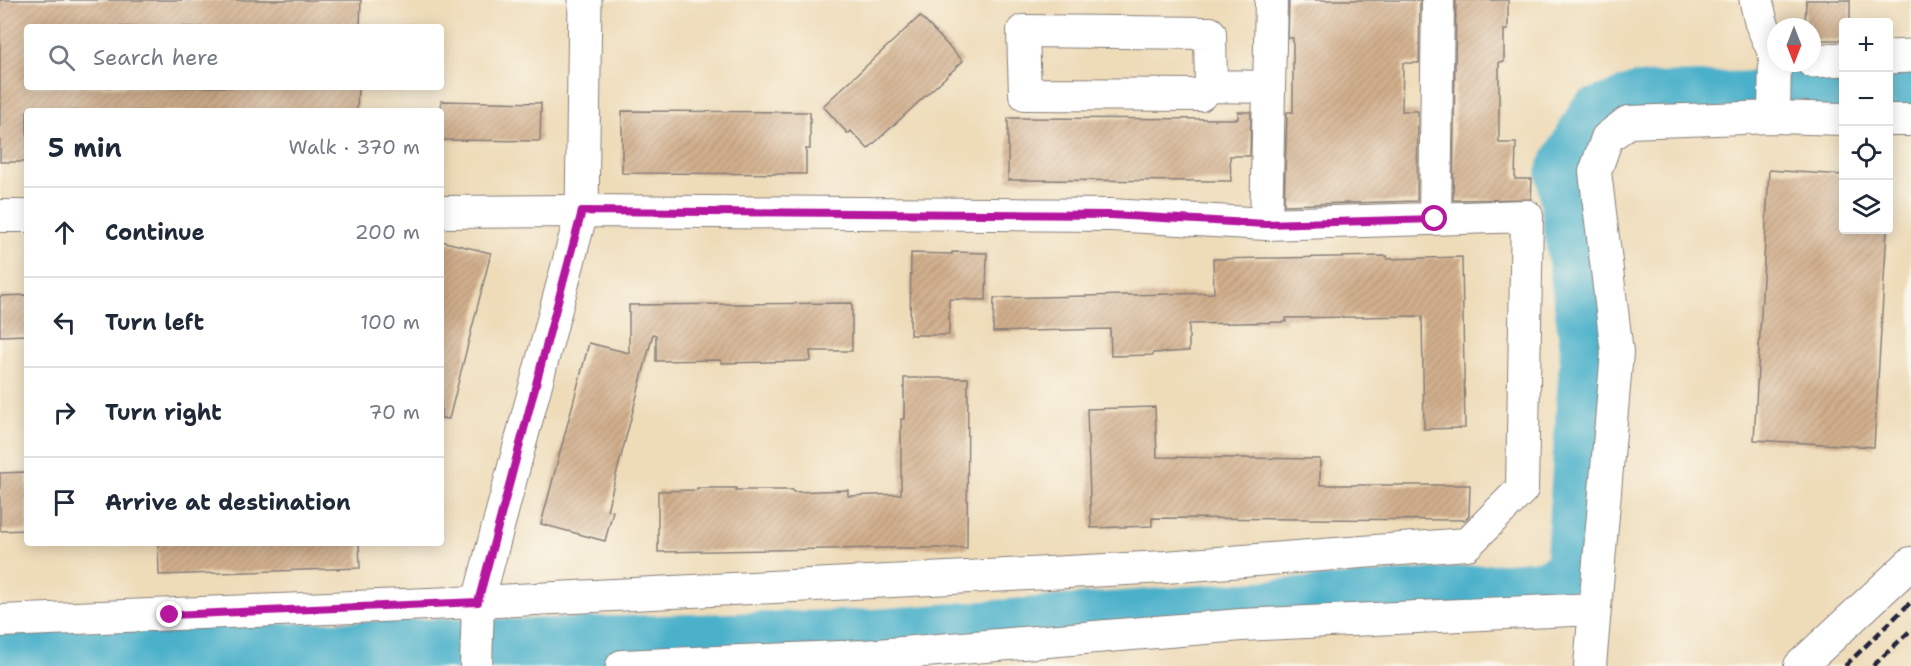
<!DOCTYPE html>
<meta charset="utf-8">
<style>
:root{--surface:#fff;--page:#f6f6f7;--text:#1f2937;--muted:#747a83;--line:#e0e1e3}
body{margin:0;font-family:"Shantell Sans",sans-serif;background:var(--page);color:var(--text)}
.controls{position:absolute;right:18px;top:18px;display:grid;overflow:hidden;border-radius:6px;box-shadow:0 3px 15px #0003}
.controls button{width:54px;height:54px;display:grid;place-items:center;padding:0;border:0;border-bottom:2px solid var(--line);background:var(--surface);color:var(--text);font:30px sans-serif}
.compass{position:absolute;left:1767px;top:18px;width:54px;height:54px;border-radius:50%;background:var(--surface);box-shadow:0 3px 15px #0003;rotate:180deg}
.stop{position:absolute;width:18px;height:18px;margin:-14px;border:4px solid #b5179e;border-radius:50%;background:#fff}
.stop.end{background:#b5179e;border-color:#fff;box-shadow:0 2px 6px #0008}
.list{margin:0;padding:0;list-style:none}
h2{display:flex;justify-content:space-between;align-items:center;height:78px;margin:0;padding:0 24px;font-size:26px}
h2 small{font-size:20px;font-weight:400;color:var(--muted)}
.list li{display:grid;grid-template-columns:39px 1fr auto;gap:18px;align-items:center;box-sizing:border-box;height:90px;padding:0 24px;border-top:2px solid var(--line)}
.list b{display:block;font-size:22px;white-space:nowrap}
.list em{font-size:20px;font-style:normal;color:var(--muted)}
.icon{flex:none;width:33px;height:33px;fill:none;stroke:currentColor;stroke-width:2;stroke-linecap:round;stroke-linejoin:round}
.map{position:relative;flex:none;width:1911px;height:666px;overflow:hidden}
.search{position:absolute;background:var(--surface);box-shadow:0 3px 15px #0003;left:24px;top:24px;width:420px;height:66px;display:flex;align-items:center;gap:15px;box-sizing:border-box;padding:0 21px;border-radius:6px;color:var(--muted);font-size:22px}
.panel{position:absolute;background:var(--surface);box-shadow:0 3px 15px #0003;left:24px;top:108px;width:420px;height:438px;border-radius:6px}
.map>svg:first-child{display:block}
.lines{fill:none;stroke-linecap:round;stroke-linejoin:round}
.stream{stroke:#4bb1ca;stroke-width:8}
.river{stroke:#4bb1ca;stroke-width:50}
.building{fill:url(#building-hatch)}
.minor-casing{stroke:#887f7a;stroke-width:34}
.tertiary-casing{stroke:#887f7a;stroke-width:35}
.minor{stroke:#fff;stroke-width:32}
.tertiary{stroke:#fff;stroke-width:33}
.rail{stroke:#22223b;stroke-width:4.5;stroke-dasharray:9 4.5;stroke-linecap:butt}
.route{stroke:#b5179e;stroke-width:8}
</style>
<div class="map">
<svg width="1911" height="666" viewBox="0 0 1911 666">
<defs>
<pattern id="building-hatch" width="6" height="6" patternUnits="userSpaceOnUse" patternTransform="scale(1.5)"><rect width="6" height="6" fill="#d1af8c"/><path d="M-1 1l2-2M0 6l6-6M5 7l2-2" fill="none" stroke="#b3967a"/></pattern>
</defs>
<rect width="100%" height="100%" fill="#fbf7ec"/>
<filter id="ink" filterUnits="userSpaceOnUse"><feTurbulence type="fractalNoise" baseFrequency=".0167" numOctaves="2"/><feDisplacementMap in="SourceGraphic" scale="12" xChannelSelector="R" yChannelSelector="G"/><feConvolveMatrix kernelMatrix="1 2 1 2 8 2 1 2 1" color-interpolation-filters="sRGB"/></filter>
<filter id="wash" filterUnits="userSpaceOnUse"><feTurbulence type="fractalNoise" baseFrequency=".008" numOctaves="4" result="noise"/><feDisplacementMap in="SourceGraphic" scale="24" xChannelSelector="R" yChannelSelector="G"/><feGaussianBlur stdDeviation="1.35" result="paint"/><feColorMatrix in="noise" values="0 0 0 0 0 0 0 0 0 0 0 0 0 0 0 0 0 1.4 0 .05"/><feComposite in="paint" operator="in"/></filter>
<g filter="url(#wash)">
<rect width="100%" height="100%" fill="#eedcb9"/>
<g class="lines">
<!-- stream -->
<path class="stream" d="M 455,643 L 455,666
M 1910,666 L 1911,665"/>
<!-- river -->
<path class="river" d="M 1888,85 L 1911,83
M 0,657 L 455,643 L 515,644 L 873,634 L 1546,585 L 1570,571 L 1585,348 L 1561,172 L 1593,114 L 1637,98 L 1786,96 L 1844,90"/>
</g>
<g id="blocks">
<!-- building -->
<path class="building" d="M 0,0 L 361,0 L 360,27 L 27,27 L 27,87 L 358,87 L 357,111 L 27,111 L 27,162 L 0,162 Z
M 1289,0 L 1420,0 L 1419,63 L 1403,63 L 1402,111 L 1418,111 L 1417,201 L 1284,205 L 1287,112 L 1293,112 L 1293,38 L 1288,38 Z
M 1456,0 L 1508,0 L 1508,30 L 1504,30 L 1504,62 L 1499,62 L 1499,143 L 1516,143 L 1515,179 L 1532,179 L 1531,199 L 1453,200 Z
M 1806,0 L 1850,0 L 1850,22 L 1844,22 L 1844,40 L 1812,40 L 1812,27 L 1805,27 Z
M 920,16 L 963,61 L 868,149 L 851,131 L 848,134 L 823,106 Z
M 441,101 L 541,103 L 540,141 L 441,140 Z
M 622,111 L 810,112 L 810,149 L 806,149 L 806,174 L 622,173 Z
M 1238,112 L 1251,112 L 1250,156 L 1230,156 L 1231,181 L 1008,180 L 1008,118 L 1238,119 Z
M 1769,170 L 1844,175 L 1844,230 L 1887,230 L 1874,447 L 1754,440 Z
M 441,241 L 491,253 L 449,419 L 441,418 Z
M 952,252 L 987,253 L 986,300 L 949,299 L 949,335 L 910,335 L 911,253 L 952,254 Z
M 1387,256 L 1387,259 L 1462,257 L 1465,428 L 1424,429 L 1422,316 L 1286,318 L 1286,322 L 1189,324 L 1189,351 L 1153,353 L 1153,355 L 1111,356 L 1110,329 L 993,332 L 994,298 L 1214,293 L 1213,259 Z
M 27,295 L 27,335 L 0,336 L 0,296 Z
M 852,303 L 852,351 L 810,351 L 811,361 L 721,363 L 721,360 L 656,361 L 656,335 L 653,334 L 607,510 L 613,511 L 605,541 L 541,524 L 589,343 L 629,353 L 629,305 Z
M 904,378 L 968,378 L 967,548 L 885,548 L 658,552 L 658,491 L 697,490 L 697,488 L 736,488 L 736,490 L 793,490 L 793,492 L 848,490 L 848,496 L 901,494 L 901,419 L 904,419 Z
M 1155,407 L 1157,457 L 1320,459 L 1320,485 L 1470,485 L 1469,516 L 1465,520 L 1152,518 L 1152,526 L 1091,528 L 1087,409 Z
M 27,472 L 27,530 L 0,531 L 0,473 Z
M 158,543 L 359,543 L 360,568 L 159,575 Z"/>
</g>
</g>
<g filter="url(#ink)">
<use href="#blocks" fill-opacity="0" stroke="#887f7a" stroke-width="1.5"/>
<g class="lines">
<!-- minor casing -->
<g class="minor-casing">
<path id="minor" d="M 1211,86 L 1200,95 L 1025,94 L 1023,31 L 1210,33 L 1211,86 L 1269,87
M 1774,117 L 1775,56
M 1888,120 L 1911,120
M 0,216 L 27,216
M 1435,219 L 1438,0
M 1266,224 L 1271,0
M 0,621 L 478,602 L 1165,567 L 1467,544 L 1522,489 L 1527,216 L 1266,224 L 1111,215 L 582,211 L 441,212
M 476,666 L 478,602 L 582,211
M 622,666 L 865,656 L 1241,625 L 1595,609
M 1590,666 L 1617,352 L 1595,172 L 1607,138 L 1628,122 L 1774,117 L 1844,119
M 1800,666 L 1911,563"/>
</g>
<!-- tertiary casing -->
<g class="tertiary-casing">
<path id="tertiary" d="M 1756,0 L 1761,22 L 1776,56
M 1888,57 L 1911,56
M 1812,61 L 1844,59
M 582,211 L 585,0"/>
</g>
<!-- minor -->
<use href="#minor" class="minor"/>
<!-- tertiary -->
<use href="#tertiary" class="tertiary"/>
<!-- rail -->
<path class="rail" d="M 1845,666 L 1911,602
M 1873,666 L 1911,630"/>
</g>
</g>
<g class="lines" filter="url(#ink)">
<!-- route -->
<path class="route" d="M 170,615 L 478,602 L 582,211 L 1111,215 L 1266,224 L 1435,219"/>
</g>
</svg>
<div class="controls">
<button>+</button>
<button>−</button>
<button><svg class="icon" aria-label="locate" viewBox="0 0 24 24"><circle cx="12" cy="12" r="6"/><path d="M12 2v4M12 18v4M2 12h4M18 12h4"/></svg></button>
<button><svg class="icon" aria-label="layers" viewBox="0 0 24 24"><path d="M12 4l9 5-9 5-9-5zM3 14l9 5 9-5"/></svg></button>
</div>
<svg class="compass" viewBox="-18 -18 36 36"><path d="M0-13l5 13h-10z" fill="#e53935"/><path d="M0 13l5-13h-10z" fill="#747a83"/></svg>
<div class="stop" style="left:1435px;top:219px"></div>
<div class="stop end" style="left:170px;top:615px"></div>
<div class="search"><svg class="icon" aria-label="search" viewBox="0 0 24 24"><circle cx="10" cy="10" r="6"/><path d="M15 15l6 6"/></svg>Search here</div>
<section class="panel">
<h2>5 min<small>Walk · 370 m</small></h2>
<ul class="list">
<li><svg class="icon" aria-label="ahead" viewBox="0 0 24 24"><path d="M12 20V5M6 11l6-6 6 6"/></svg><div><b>Continue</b></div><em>200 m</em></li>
<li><svg class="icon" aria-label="left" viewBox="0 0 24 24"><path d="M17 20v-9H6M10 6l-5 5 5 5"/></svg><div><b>Turn left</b></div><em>100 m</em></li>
<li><svg class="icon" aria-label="right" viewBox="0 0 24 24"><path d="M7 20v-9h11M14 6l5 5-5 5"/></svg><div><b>Turn right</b></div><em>70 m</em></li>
<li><svg class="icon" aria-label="arrive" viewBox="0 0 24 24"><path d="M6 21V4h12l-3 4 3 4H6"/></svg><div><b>Arrive at destination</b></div></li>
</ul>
</section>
</div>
